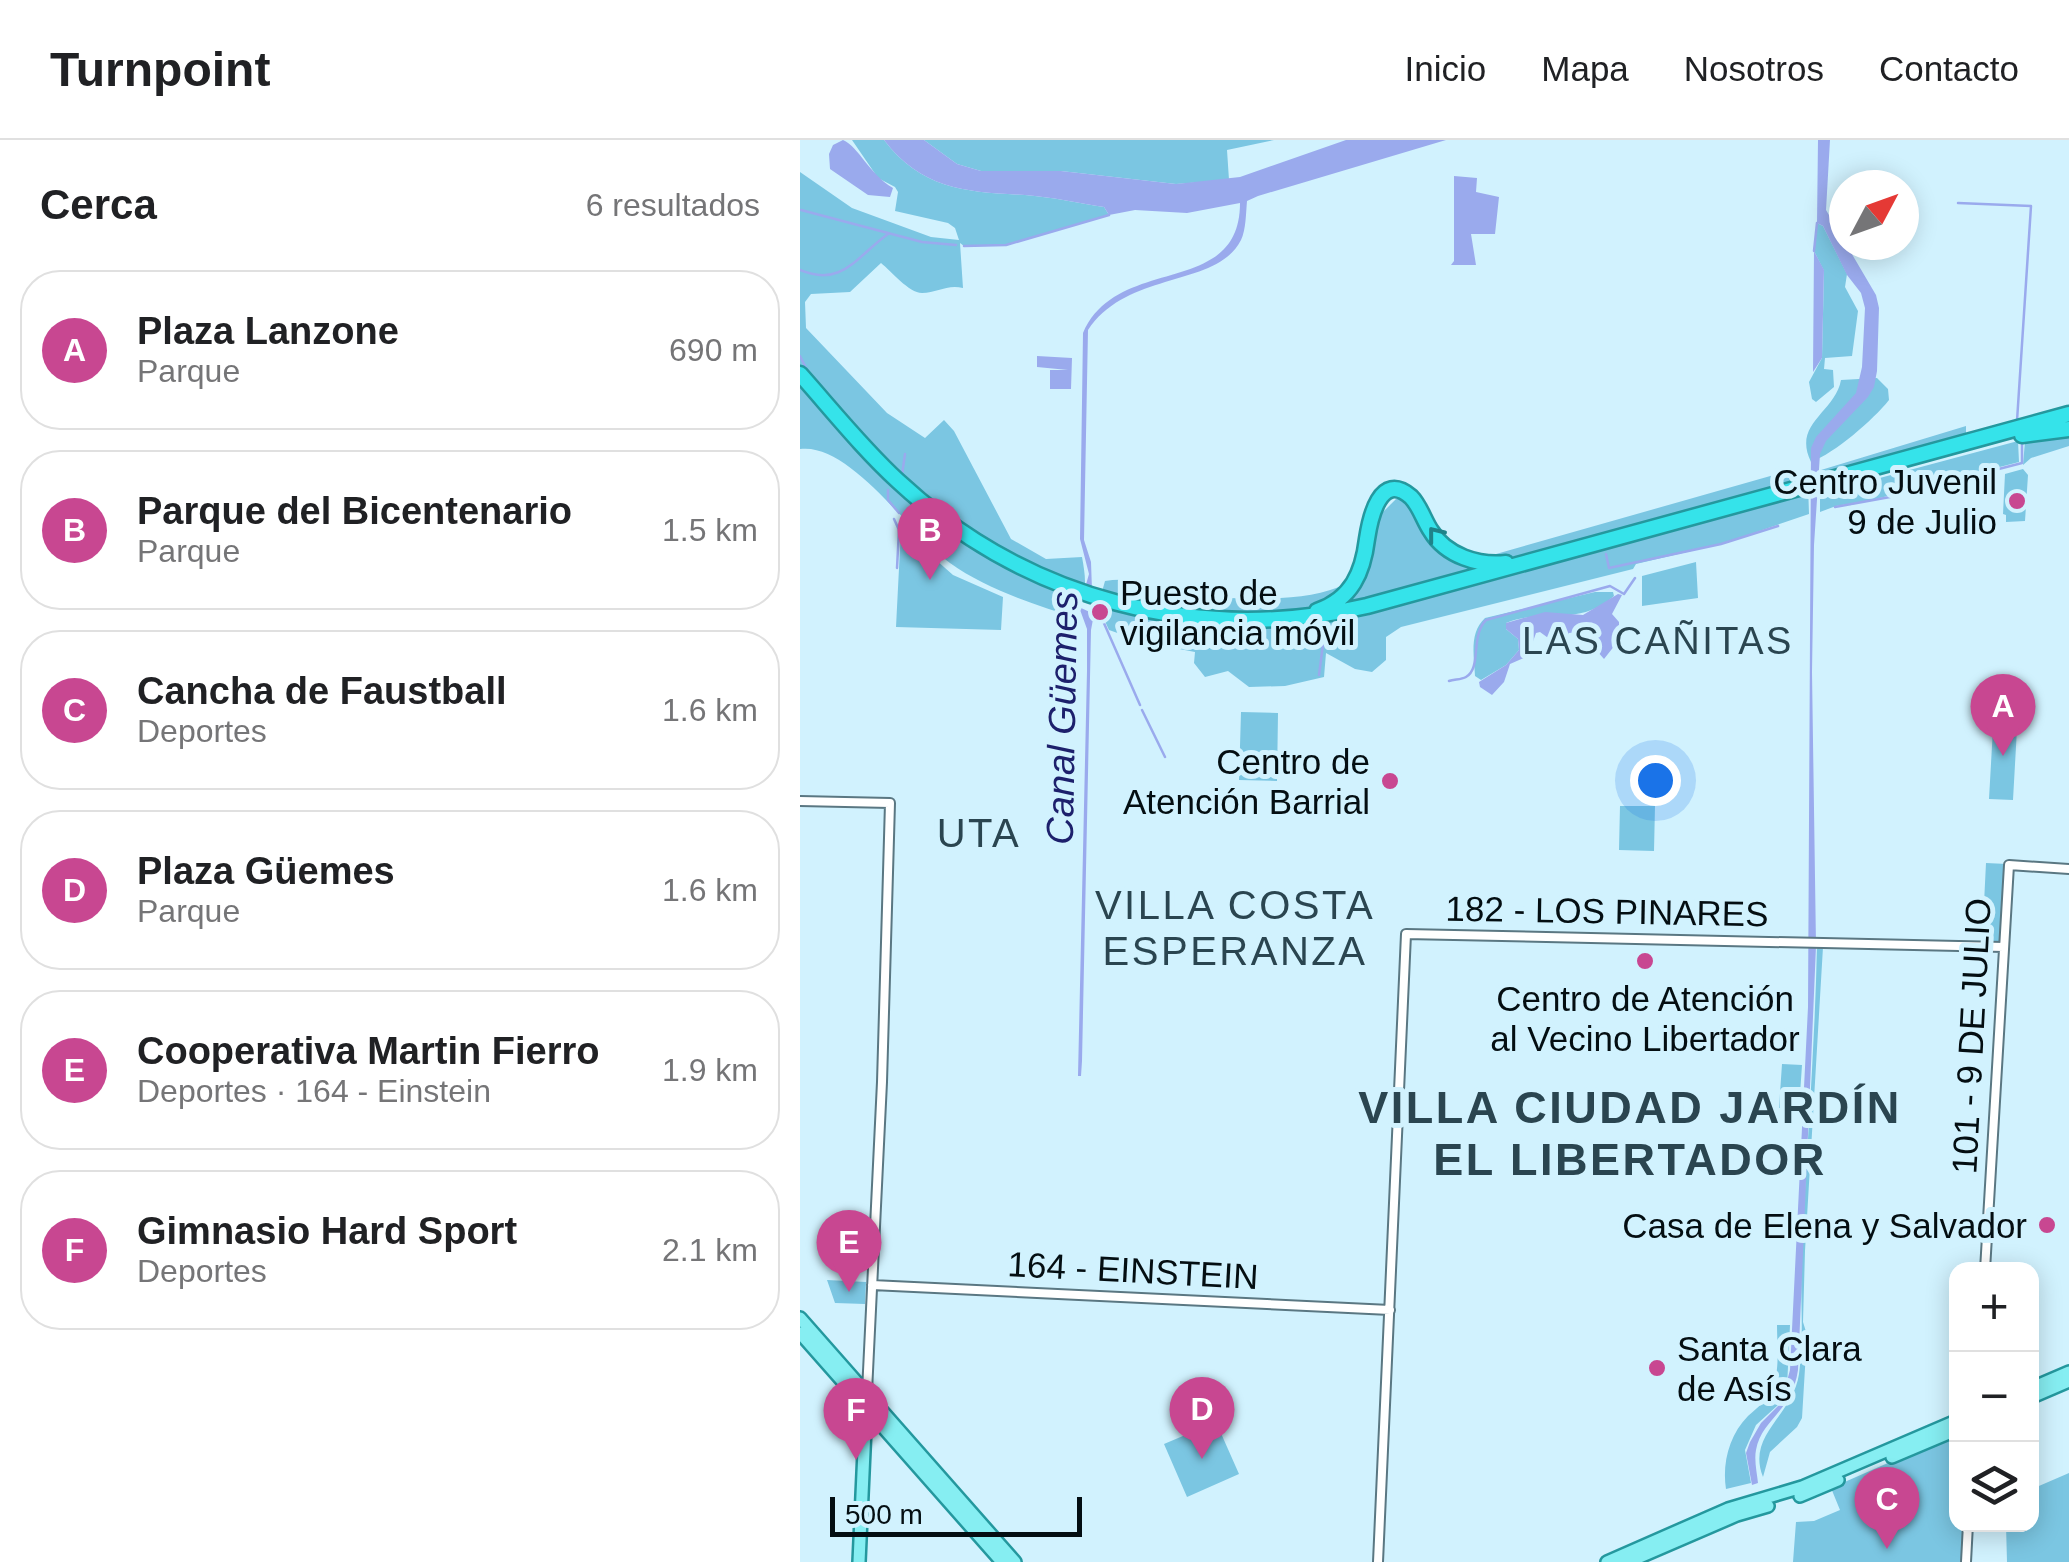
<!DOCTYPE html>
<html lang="es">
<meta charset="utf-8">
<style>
:root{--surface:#fff;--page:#f2f2f2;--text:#202124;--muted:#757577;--line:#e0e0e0;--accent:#c84791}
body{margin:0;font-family:Arial,sans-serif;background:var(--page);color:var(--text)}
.controls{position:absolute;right:30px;bottom:30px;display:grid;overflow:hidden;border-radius:20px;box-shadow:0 5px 25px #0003}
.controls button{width:90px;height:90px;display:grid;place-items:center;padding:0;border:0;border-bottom:2px solid var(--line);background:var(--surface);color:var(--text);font:50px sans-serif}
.compass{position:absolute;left:1029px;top:30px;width:90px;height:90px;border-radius:50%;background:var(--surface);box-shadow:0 5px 25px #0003;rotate:49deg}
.scale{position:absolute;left:30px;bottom:25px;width:252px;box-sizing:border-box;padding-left:10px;border:5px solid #040e12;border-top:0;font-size:28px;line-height:35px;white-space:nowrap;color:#040e12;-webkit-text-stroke:8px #d1f2fe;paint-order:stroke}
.you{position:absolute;left:855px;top:640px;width:35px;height:35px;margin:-25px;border:8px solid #fff;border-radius:50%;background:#1a73e8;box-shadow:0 0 0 15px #1a73e833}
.badge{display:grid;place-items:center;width:65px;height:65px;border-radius:50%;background:var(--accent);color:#fff;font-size:32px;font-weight:700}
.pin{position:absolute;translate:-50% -82px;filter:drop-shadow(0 2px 5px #0008)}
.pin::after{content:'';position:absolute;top:52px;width:35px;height:30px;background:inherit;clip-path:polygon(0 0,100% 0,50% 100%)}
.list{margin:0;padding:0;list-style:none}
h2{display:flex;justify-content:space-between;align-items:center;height:130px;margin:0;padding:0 40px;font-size:42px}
h2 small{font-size:32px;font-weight:400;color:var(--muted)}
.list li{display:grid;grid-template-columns:65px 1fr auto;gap:30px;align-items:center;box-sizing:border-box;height:160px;margin:0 20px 20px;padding:0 20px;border:2px solid var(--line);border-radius:40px}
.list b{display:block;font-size:38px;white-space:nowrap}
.list p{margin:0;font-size:32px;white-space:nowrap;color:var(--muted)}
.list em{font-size:32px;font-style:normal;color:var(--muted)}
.icon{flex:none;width:55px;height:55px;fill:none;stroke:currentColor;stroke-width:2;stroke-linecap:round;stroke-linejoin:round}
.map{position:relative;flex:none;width:1269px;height:1422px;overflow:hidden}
header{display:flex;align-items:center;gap:60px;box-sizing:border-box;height:140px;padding:0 50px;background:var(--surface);border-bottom:2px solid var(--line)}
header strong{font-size:48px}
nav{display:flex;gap:55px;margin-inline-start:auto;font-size:35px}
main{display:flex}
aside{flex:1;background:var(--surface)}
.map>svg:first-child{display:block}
.green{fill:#7bc6e2}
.water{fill:#9aaaed}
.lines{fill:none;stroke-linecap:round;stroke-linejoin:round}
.stream{stroke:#9aaaed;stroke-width:2.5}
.minor-casing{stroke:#5a7782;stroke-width:12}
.major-casing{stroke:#24989e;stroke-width:16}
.highway-casing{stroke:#24989e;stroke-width:19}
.minor{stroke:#fff;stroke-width:8}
.major{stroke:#86eef2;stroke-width:11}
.highway{stroke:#35e3ea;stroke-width:14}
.oneway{stroke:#1f8389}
.poi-dot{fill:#c84791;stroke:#d1f2fe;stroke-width:4}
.labels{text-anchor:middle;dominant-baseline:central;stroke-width:10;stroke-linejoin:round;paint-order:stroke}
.poi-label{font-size:35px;fill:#040e12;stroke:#d1f2fe;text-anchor:end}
.street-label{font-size:35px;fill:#040e12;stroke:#d1f2fe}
.neighbourhood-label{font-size:38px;letter-spacing:2.5px;fill:#2a4550;stroke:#d1f2fe}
.water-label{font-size:38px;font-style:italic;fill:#1d206c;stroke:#d1f2fe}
.quarter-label{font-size:40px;letter-spacing:2.5px;fill:#2a4550;stroke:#d1f2fe}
.district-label{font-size:45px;font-weight:bold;letter-spacing:2.5px;fill:#2a4550;stroke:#d1f2fe}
</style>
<header>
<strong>Turnpoint</strong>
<nav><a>Inicio</a><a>Mapa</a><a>Nosotros</a><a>Contacto</a></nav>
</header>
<main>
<aside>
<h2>Cerca<small>6 resultados</small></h2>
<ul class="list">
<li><span class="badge">A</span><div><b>Plaza Lanzone</b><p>Parque</p></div><em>690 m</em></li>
<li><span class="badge">B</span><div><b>Parque del Bicentenario</b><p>Parque</p></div><em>1.5 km</em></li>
<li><span class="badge">C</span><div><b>Cancha de Faustball</b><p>Deportes</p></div><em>1.6 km</em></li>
<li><span class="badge">D</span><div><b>Plaza Güemes</b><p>Parque</p></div><em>1.6 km</em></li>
<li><span class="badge">E</span><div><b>Cooperativa Martin Fierro</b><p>Deportes · 164 - Einstein</p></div><em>1.9 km</em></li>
<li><span class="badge">F</span><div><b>Gimnasio Hard Sport</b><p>Deportes</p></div><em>2.1 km</em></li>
</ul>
</aside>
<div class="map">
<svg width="1269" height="1422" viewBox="0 0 1269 1422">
<rect width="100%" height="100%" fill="#d1f2fe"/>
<!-- green -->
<path class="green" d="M 52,0 L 84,0 C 122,50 167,52 225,55 C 251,57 278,63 304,67 L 309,75 L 206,105 L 164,106 L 160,103 L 163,148 C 147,144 137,153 122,153 C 109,153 91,131 81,123 L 50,152 L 11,154 L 5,162 L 6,188 L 87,273 L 125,298 L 144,280 L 154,291 L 211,399 L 246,419 L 282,417 C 285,434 289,455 276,468 L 278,478 C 235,465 186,449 150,423 C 111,395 50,302 0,309 L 0,32 L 52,68 L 131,97 L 159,100 L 155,88 L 148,83 L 95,71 L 98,52 L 95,47 L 78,38 Z
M 124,0 L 474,0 L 427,10 L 429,40 L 376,44 L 261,31 L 181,31 L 157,24 Z
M 1017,83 L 1023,86 L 1047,134 L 1045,147 L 1058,171 L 1052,216 L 1025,218 L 1024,229 L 1033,230 L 1034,247 L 1016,262 L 1012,259 L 1009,242 L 1022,218 L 1024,131 L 1014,111 Z
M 1077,238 L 1088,249 L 1089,260 C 1073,280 1035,313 1011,322 C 992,283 1035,273 1041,240 Z
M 1166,286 L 1166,295 L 1160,298 L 1021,339 L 1021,330 Z
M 1269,290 L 1269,306 L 1231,318 L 1223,325 L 1225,301 Z
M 1218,301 L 1219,322 L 1072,360 L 1036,366 L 1020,372 L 1020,354 Z
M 1223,329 L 1228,335 L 1225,381 L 1206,382 L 1206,375 L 1203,374 L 1205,334 Z
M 988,331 L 1000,335 L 1008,344 L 1009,374 L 921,404 L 836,424 L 833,429 L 601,487 L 586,497 L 586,520 L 572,532 L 555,529 L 526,513 L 524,537 L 485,546 L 449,547 L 428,531 L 405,537 L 394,523 L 395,512 L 343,502 L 309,490 L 298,466 L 305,441 C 339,435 372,452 406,456 C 444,460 511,462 545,444 L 579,376 L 596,359 L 611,358 C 635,396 641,410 689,416 Z
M 101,389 L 153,435 L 203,457 L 201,490 L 96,487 Z
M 896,422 L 898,458 L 842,466 L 842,436 Z
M 795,452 L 813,452 L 814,456 C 777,488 747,467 706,483 L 706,489 L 718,499 L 719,510 L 706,525 L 681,540 L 675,536 C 674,515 669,493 685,478 Z
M 1195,553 L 1219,553 L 1213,660 L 1189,659 Z
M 441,572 L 478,573 L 477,641 L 439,640 Z
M 820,666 L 855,666 L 854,711 L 819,710 Z
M 1186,723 L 1207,724 L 1202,804 L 1182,804 Z
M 1017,805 L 1023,807 L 1005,1111 L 1003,1182 L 1007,1195 L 1002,1278 L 997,1287 L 970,1312 L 963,1337 C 946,1294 993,1276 999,1234 C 1005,1192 999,1147 1002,1104 C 1007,1004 1015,905 1017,805 Z
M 982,924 L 1002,925 L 999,969 L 979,968 Z
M 27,1140 L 66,1142 L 65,1164 L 35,1163 Z
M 977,1185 L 990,1185 L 987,1247 L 978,1265 L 956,1285 L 945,1310 L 951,1343 L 926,1349 C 922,1324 929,1295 948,1276 C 957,1268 969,1259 973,1247 C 980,1229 977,1204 977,1185 Z
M 416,1282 L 439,1334 L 387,1357 L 364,1304 Z
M 1156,1293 L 1156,1384 L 1163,1385 L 1161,1422 L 993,1422 L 996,1382 L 1014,1381 L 1040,1370 L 1031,1348 Z
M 1269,1333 L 1269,1422 L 1207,1422 L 1206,1385 L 1232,1384 L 1232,1349 Z"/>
<!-- water -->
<path class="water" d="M 43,0 C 59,7 69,34 93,48 L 90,57 L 68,55 L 30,29 L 29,14 L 33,5 Z
M 84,0 L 124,0 L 157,24 L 181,31 L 261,31 L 376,44 L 440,37 L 546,0 L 646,0 L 458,56 L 447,61 C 446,72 446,90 441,100 C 417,148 328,130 288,190 L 284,400 L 291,422 L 292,450 L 285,448 L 289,434 L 280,399 L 283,193 C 318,113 440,159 440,63 L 387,73 L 335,70 L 309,75 L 304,67 C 278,63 251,57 225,55 C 167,52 122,50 84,0 Z
M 1018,0 L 1030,0 L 1026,70 L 1076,155 L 1079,168 L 1077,231 L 1074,247 L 1068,257 L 1026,301 L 1020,314 L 1014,405 L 1012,532 L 1016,806 L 998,1230 C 992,1272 961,1280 956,1310 C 954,1320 957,1333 958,1343 L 952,1345 L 946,1313 L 950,1302 L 961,1283 L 981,1263 L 990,1230 L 1008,867 L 1011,308 L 1016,297 L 1056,253 L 1062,227 L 1065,168 L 1061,153 L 1047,135 L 1023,86 L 1017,83 Z
M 654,36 L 677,38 L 676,52 L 699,57 L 695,94 L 671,94 L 676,125 L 651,125 L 654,121 Z
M 1014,111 L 1024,130 L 1022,218 L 1013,232 Z
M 237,216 L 272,218 L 271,249 L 250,249 L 250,230 L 268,230 L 237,227 Z
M 818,454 L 822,455 L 812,474 L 819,482 L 819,500 L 804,519 L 797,511 L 785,508 L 778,492 L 769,493 L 759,506 L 740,492 L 736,493 L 728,516 L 710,524 L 704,542 L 692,555 L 680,547 L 679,542 L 706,525 L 719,510 L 718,499 L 706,489 L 706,483 L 745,472 L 783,475 Z
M 279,467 L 294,474 L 291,490 L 282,921 L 281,936 L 278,936 L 287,531 L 287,489 Z"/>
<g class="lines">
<!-- stream -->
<path class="stream" d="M 1158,63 L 1231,66 L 1217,281
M 1,70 L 122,102 L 156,105
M 164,106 L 206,105 L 309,75
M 1014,111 L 1017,83
M 0,130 C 42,148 57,116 88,94
M 0,216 L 7,230
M 102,335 L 105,314
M 88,350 L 88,360 L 99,373
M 1035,367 L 1090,357 L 1222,323 L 1222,302
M 94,379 L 99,390 L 97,428
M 806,414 L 809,428 L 921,404 L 978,386
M 292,480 L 303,481 L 340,565
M 519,535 L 525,489
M 649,541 C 654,539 661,540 666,537 C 682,528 670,496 686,480 L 810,446 L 824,454 L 835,438
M 342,570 L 365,617"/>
<!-- minor casing -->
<g class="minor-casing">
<path id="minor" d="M 0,661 L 90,663 L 82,942 L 67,1252
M 1185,1130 L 1209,725 L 1269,729
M 72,1145 L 590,1170
M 578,1422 L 606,794 L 1204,807
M 1166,1422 L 1168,1384"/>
</g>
<!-- major casing -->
<g class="major-casing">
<path id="major" d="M 0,1178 L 215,1422
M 0,1193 L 202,1422
M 1232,1248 L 1269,1232
M 1232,1257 L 1269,1241
M 1092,1317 L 1156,1290
M 1000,1356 L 1038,1340
M 59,1422 L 66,1266
M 807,1422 L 928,1369 L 1002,1347 L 1156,1281
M 828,1422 L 937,1375 L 968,1366"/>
</g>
<!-- highway casing -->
<g class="highway-casing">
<path id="highway" d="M 0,234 C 32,270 63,309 98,341 C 226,460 398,505 567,466 L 1269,274
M 1222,295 L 1269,289
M 517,471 C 552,459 563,432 567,399 C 570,379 580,330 611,357 C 620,366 624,381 631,391 C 646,416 679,426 706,423"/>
</g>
<!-- minor -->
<use href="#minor" class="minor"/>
<!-- major -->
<use href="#major" class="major"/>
<!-- highway -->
<use href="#highway" class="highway"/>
</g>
<!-- one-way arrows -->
<defs><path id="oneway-chevron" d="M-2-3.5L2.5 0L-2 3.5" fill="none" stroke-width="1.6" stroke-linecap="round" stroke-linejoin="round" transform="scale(2.5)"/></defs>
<use class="oneway" href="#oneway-chevron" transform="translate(635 394) rotate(-128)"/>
<!-- markers -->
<g class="poi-dot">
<circle cx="1217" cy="361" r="10"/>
<circle cx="300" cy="472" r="10"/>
<circle cx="590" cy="641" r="10"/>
<circle cx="845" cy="821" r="10"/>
<circle cx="1247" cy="1085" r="10"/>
<circle cx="857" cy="1228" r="10"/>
</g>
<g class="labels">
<!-- poi labels -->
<g class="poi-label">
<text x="1197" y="341">Centro Juvenil<tspan x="1197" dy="40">9 de Julio</tspan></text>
<text x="320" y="452" text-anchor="start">Puesto de<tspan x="320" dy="40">vigilancia móvil</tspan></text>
<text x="570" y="621">Centro de<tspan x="570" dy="40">Atención Barrial</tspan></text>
<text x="845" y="858" text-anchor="middle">Centro de Atención<tspan x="845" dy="40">al Vecino Libertador</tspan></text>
<text x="1227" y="1085">Casa de Elena y Salvador</text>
<text x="877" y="1208" text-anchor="start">Santa Clara<tspan x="877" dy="40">de Asís</tspan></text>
</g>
<!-- street labels -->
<g class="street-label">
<text transform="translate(807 771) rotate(1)">182 - LOS PINARES</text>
<text transform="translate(1171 896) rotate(-87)">101 - 9 DE JULIO</text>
<text transform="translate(333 1130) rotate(3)">164 - EINSTEIN</text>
</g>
<!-- neighbourhood labels -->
<g class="neighbourhood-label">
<text x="858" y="501">LAS CAÑITAS</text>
</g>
<!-- water labels -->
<g class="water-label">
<text transform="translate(262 578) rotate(-89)">Canal Güemes</text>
</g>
<!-- quarter labels -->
<g class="quarter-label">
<text x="179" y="693">UTA</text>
<text x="435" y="765">VILLA COSTA<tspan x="435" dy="46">ESPERANZA</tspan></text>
</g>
<!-- district labels -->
<g class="district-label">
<text x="830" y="967">VILLA CIUDAD JARDÍN<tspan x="830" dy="52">EL LIBERTADOR</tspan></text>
</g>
</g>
</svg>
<div class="controls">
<button>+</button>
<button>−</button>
<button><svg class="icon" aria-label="layers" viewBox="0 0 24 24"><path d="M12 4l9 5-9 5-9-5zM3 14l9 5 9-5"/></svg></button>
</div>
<svg class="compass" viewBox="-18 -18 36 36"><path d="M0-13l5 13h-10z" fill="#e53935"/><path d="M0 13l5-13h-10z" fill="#757577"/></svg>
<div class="scale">500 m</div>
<div class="you"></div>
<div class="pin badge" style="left:1203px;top:616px">A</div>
<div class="pin badge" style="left:130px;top:440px">B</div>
<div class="pin badge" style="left:1087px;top:1409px">C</div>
<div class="pin badge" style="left:402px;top:1319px">D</div>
<div class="pin badge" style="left:49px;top:1152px">E</div>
<div class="pin badge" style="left:56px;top:1320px">F</div>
</div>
</main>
